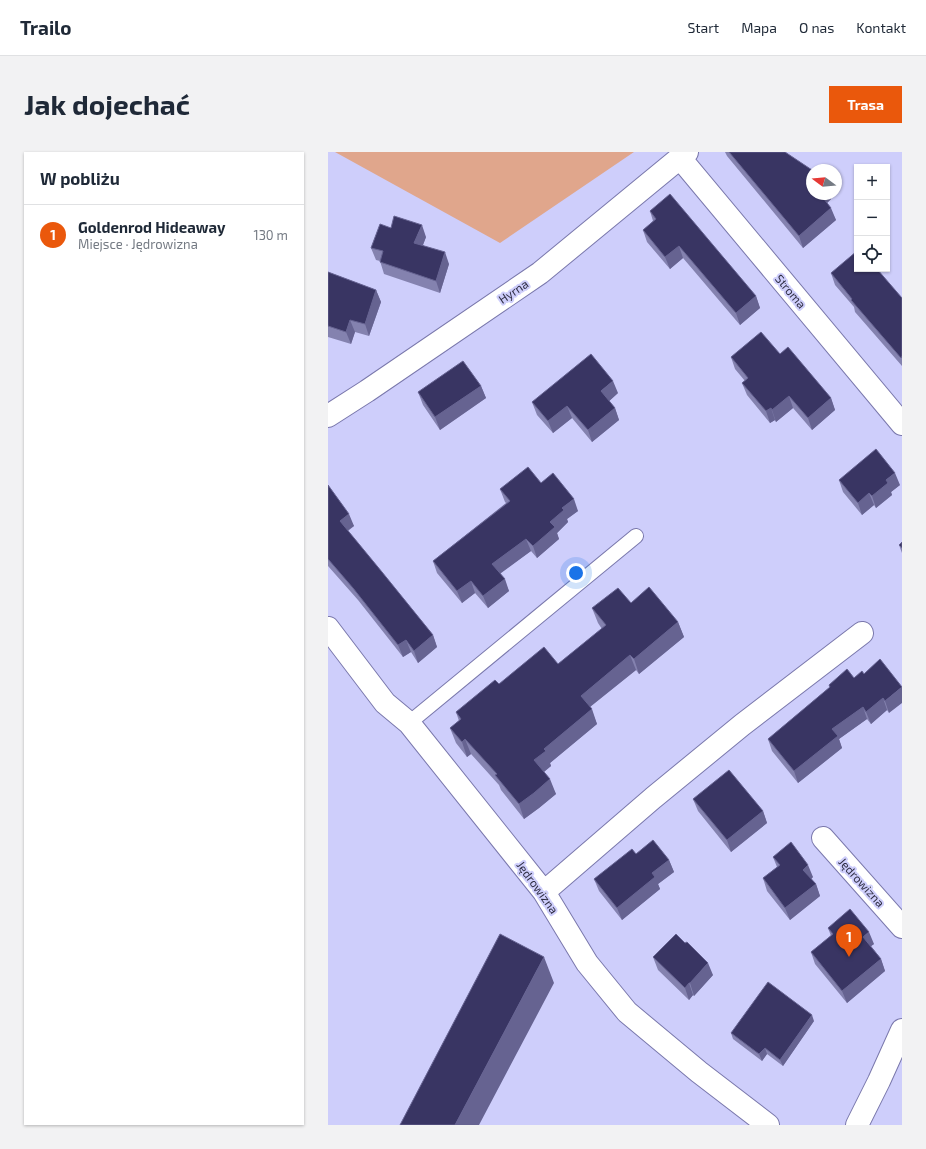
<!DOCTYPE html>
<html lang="pl">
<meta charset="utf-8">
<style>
:root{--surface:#fff;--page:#f2f2f3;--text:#1f2937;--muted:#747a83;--line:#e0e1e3;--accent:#ea580c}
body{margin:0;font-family:"Exo 2",sans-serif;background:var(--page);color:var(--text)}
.controls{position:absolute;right:12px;top:12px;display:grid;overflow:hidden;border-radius:0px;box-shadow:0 1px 3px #0004}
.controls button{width:36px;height:36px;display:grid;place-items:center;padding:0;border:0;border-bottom:1px solid var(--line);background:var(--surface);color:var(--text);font:20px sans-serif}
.compass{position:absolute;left:478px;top:12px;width:36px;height:36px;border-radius:50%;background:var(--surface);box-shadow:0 1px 3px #0004;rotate:286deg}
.you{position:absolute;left:248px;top:421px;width:14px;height:14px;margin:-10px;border:3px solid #fff;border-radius:50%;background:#1a73e8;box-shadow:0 0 0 6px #1a73e833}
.badge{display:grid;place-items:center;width:26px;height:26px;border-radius:50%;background:var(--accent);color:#fff;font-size:13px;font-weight:700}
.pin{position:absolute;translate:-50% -33px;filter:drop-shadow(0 1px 2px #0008)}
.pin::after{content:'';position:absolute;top:21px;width:14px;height:12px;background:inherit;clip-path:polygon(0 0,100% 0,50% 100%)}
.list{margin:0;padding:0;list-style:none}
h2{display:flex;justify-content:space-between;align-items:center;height:52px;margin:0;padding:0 16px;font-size:17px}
h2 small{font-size:13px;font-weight:400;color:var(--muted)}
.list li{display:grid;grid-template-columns:26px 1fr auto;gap:12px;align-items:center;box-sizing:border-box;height:60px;padding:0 16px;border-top:1px solid var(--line)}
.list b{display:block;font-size:15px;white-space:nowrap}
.list p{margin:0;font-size:13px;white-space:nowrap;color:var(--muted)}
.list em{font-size:13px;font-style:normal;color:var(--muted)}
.icon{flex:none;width:22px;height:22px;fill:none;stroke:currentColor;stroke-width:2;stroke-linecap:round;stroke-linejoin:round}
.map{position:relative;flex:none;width:574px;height:973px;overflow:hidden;border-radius:0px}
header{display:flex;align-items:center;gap:24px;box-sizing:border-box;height:56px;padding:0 20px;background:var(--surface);border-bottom:1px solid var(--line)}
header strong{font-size:19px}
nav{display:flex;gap:22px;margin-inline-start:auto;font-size:14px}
.intro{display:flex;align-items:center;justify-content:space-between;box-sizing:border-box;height:96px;padding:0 24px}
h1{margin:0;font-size:28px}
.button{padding:10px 18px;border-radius:0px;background:var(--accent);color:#fff;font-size:14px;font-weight:700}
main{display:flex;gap:24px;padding:0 24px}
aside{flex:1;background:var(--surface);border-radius:0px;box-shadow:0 1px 3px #0004}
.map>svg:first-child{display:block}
.green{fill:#e0a68c}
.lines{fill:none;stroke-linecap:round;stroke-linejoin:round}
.service-casing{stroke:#7a78ac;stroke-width:16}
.minor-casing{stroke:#7a78ac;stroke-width:24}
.service{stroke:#fff;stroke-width:14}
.minor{stroke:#fff;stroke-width:22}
.wall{fill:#8482af}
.shaded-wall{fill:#666391}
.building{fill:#393563;stroke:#666391}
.labels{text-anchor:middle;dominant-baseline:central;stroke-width:4;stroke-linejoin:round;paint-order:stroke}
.street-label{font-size:12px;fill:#2f2e44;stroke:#cecefb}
</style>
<header>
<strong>Trailo</strong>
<nav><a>Start</a><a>Mapa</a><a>O nas</a><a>Kontakt</a></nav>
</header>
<div class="intro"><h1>Jak dojechać</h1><a class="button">Trasa</a></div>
<main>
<aside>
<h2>W pobliżu<small></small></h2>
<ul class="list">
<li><span class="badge">1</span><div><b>Goldenrod Hideaway</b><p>Miejsce · Jędrowizna</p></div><em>130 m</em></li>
</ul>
</aside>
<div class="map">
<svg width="574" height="973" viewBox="0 0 574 973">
<rect width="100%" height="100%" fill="#cecefb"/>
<!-- green -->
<path class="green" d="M 7,0 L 306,0 L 172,91 Z"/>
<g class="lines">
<!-- service casing -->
<g class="service-casing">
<path id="service" d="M 81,571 L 308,384"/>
</g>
<!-- minor casing -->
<g class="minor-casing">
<path id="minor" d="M 352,6 L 574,272
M 0,264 L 39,239 L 212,121 L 359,0
M 0,476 L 57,551 L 81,571 L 216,740 L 259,811 L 299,860 L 371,920 L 440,973
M 495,686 L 574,775
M 216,740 L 325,646 L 414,573 L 534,481
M 529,973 L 551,929 L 574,878"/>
</g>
<!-- service -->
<use href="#service" class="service"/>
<!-- minor -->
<use href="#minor" class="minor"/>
</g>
<!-- wall -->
<path class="wall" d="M 397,0 L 457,0 L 503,47 L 499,51 L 508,68 L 475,96 L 399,4 Z
M 322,59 L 428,144 L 432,156 L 412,173 L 355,106 L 342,117 L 319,90 L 315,78 L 325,69 Z
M 63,76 L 98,85 L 95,93 L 121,112 L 112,141 L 56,122 L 52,109 L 48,108 L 43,96 Z
M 0,120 L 48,138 L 53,150 L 41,184 L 27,180 L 23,192 L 0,185 Z
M 503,121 L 574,146 L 574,214 L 527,160 L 526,155 L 507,133 Z
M 452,202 L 503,246 L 507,258 L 484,278 L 465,256 L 448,270 L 447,268 L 442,271 L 419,243 L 414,231 L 417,229 L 407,217 L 403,205 Z
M 153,234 L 158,246 L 112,278 L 95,253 L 90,240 Z
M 290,241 L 281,249 L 287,256 L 291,268 L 264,290 L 244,266 L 225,281 L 209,263 L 204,250 Z
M 511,328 L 572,333 L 563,340 L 564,343 L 548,356 L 546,353 L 534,363 L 515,340 Z
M 213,331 L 250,359 L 239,367 L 240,370 L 229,381 L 231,387 L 209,406 L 203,399 L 172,421 L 181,439 L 160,456 L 147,441 L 134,451 L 109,421 L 105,409 L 178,351 L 177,350 L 172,337 Z
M 0,333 L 26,374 L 20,379 L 105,483 L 109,495 L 90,511 L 83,500 L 75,505 L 30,448 L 0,414 Z
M 574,390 L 574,401 L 571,393 Z
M 303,451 L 350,470 L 356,485 L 311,522 L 308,518 L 262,555 L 269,572 L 222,611 L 223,614 L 216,620 L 228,642 L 211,656 L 196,667 L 173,638 L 171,633 L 143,602 L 139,605 L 128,591 L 122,576 L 131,569 L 128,560 L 171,532 L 230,512 L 274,477 L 270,471 L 264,456 Z
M 552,507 L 561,561 L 559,558 L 543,572 L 539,567 L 511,587 L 514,596 L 470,631 L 444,599 L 440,587 L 502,535 L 501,533 L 526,526 L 536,522 Z
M 365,647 L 435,659 L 439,671 L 403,700 L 370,659 Z
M 308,702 L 341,708 L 346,720 L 330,732 L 332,737 L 294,768 L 271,739 L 266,727 Z
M 445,705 L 485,725 L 483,727 L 488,732 L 492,744 L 462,768 L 439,739 L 435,726 L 449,715 Z
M 500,776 L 546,792 L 543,794 L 553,807 L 557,819 L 519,851 L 487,812 L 483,800 L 503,784 Z
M 325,805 L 385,823 L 366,844 L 365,843 L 361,848 L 330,818 Z
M 486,869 L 455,914 L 439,902 L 434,909 L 405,887 L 403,881 Z"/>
<!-- shaded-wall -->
<path class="shaded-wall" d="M 492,42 L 501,42 L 503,47 L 496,54 Z
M 503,56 L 508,68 L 475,96 L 471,84 Z
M 94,73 L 98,85 L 91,103 L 86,91 Z
M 351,94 L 355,106 L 342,117 L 337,105 Z
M 117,100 L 121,112 L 112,141 L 108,129 Z
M 48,138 L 53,150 L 41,184 L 37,172 Z
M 428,144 L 432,156 L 412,173 L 408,161 Z
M 22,168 L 27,180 L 23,192 L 18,180 Z
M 285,229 L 290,241 L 278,252 L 273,239 Z
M 153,234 L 158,246 L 112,278 L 107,265 Z
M 461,244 L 465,256 L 448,270 L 444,258 Z
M 503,246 L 507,258 L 484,278 L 480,266 Z
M 239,254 L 244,266 L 225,281 L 220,269 Z
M 287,256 L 291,268 L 264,290 L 260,278 Z
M 443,256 L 447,268 L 442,271 L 438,259 Z
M 567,321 L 572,333 L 563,340 L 564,343 L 548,356 L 544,344 L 558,328 Z
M 541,341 L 546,353 L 534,363 L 530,351 Z
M 246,347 L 250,359 L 239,367 L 240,370 L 229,381 L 231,387 L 209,406 L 205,394 L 222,370 L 234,356 Z
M 21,362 L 26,374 L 16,381 L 12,369 Z
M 198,387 L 203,399 L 169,424 L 164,412 Z
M 177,427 L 181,439 L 160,456 L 155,444 Z
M 143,429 L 147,441 L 134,451 L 129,439 Z
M 350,470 L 356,485 L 311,522 L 306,507 Z
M 105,483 L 109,495 L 90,511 L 86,499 Z
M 78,488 L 83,500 L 75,505 L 70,493 Z
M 302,503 L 308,518 L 258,558 L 253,544 Z
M 574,535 L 574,551 L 561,561 L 557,549 Z
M 555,546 L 559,558 L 543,572 L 538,560 Z
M 535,555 L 539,567 L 511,587 L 514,596 L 470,631 L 466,619 L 504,577 Z
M 264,557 L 269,572 L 222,611 L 223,614 L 212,623 L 206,608 L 216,597 Z
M 137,587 L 143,602 L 139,605 L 134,590 Z
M 222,627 L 228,642 L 211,656 L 196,667 L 191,652 Z
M 435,659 L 439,671 L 403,700 L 399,688 Z
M 341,708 L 346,720 L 330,732 L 332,737 L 294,768 L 289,756 L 324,721 Z
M 480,713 L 485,725 L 480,730 L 475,718 Z
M 488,732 L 492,744 L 462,768 L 457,756 Z
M 541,780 L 546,792 L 539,797 L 535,785 Z
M 216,805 L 226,831 L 151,973 L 127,973 Z
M 553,807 L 557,819 L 519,851 L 514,839 Z
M 380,811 L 385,823 L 366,844 L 362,831 Z
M 361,831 L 365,843 L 361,848 L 357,836 Z
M 484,863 L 486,869 L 455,914 L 452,908 Z
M 437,896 L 439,902 L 434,909 L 431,902 Z"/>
<!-- building -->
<path class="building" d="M 401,0 L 457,0 L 484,18 L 484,42 L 492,42 L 503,56 L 471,84 Z
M 342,42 L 428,144 L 408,161 L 351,94 L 337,105 L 315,78 L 328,67 L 322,59 Z
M 66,64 L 94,73 L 86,91 L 117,100 L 108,129 L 52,110 L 55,99 L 43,96 L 52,72 L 63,76 Z
M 529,99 L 529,117 L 549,117 L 574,146 L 574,204 L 573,206 L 523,148 L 524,147 L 503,121 Z
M 0,120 L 48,138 L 37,172 L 22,168 L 18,180 L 0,174 Z
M 433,180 L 452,202 L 460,195 L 503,246 L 480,266 L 461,244 L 444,258 L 443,256 L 438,259 L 414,231 L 420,226 L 403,205 Z
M 263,202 L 285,229 L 273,239 L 287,256 L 260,278 L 239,254 L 220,269 L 204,250 Z
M 135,209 L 153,234 L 107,265 L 90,240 Z
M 548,297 L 567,321 L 558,328 L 560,331 L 544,344 L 541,341 L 530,351 L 511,328 Z
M 200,315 L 213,331 L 225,321 L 246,347 L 234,356 L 236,358 L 222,370 L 227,375 L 205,394 L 198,387 L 164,412 L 177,427 L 155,444 L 143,429 L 129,439 L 105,409 L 182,349 L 172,337 Z
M 0,333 L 21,362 L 12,369 L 54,420 L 105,483 L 86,499 L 78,488 L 70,493 L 25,436 L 0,407 Z
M 574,390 L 574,396 L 571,393 Z
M 321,435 L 350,470 L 306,507 L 302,503 L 253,544 L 264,557 L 216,597 L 218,599 L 206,608 L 222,627 L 206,641 L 191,652 L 167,623 L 169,622 L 137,587 L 134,590 L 122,576 L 133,567 L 128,560 L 167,528 L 171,532 L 216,495 L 230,512 L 278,473 L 264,456 L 290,436 L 303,451 Z
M 552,507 L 574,535 L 557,549 L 555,546 L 538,560 L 535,555 L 504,577 L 510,584 L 466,619 L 440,587 L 502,535 L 501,533 L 519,517 L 526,526 L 534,519 L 536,522 Z
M 401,618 L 435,659 L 399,688 L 365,647 Z
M 325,688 L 341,708 L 324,721 L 327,725 L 289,756 L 266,727 L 304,697 L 308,702 Z
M 463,690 L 480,713 L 475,718 L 488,732 L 457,756 L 435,726 L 452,713 L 445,705 Z
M 522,757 L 541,780 L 535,785 L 553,807 L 514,839 L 483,800 L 505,782 L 500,776 Z
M 172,782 L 216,805 L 127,973 L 72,973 Z
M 348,782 L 357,791 L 359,790 L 380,811 L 362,831 L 361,831 L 357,836 L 325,805 Z
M 440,830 L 484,863 L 452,908 L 437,896 L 431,902 L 403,881 Z"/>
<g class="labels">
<!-- street labels -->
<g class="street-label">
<text transform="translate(185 139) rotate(-34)">Hyrna</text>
<text transform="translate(463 139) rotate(50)">Stroma</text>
<text transform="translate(534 730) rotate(48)">Jędrowizna</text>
<text transform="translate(210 735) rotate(54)">Jędrowizna</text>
</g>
</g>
</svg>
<div class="controls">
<button>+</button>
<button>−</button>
<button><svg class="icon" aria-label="locate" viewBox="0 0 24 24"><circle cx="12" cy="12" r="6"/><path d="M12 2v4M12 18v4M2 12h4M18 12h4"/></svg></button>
</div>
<svg class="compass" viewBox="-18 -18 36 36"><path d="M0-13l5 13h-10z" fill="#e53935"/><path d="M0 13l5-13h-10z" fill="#747a83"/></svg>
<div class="you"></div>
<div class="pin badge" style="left:521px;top:805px">1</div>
</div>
</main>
